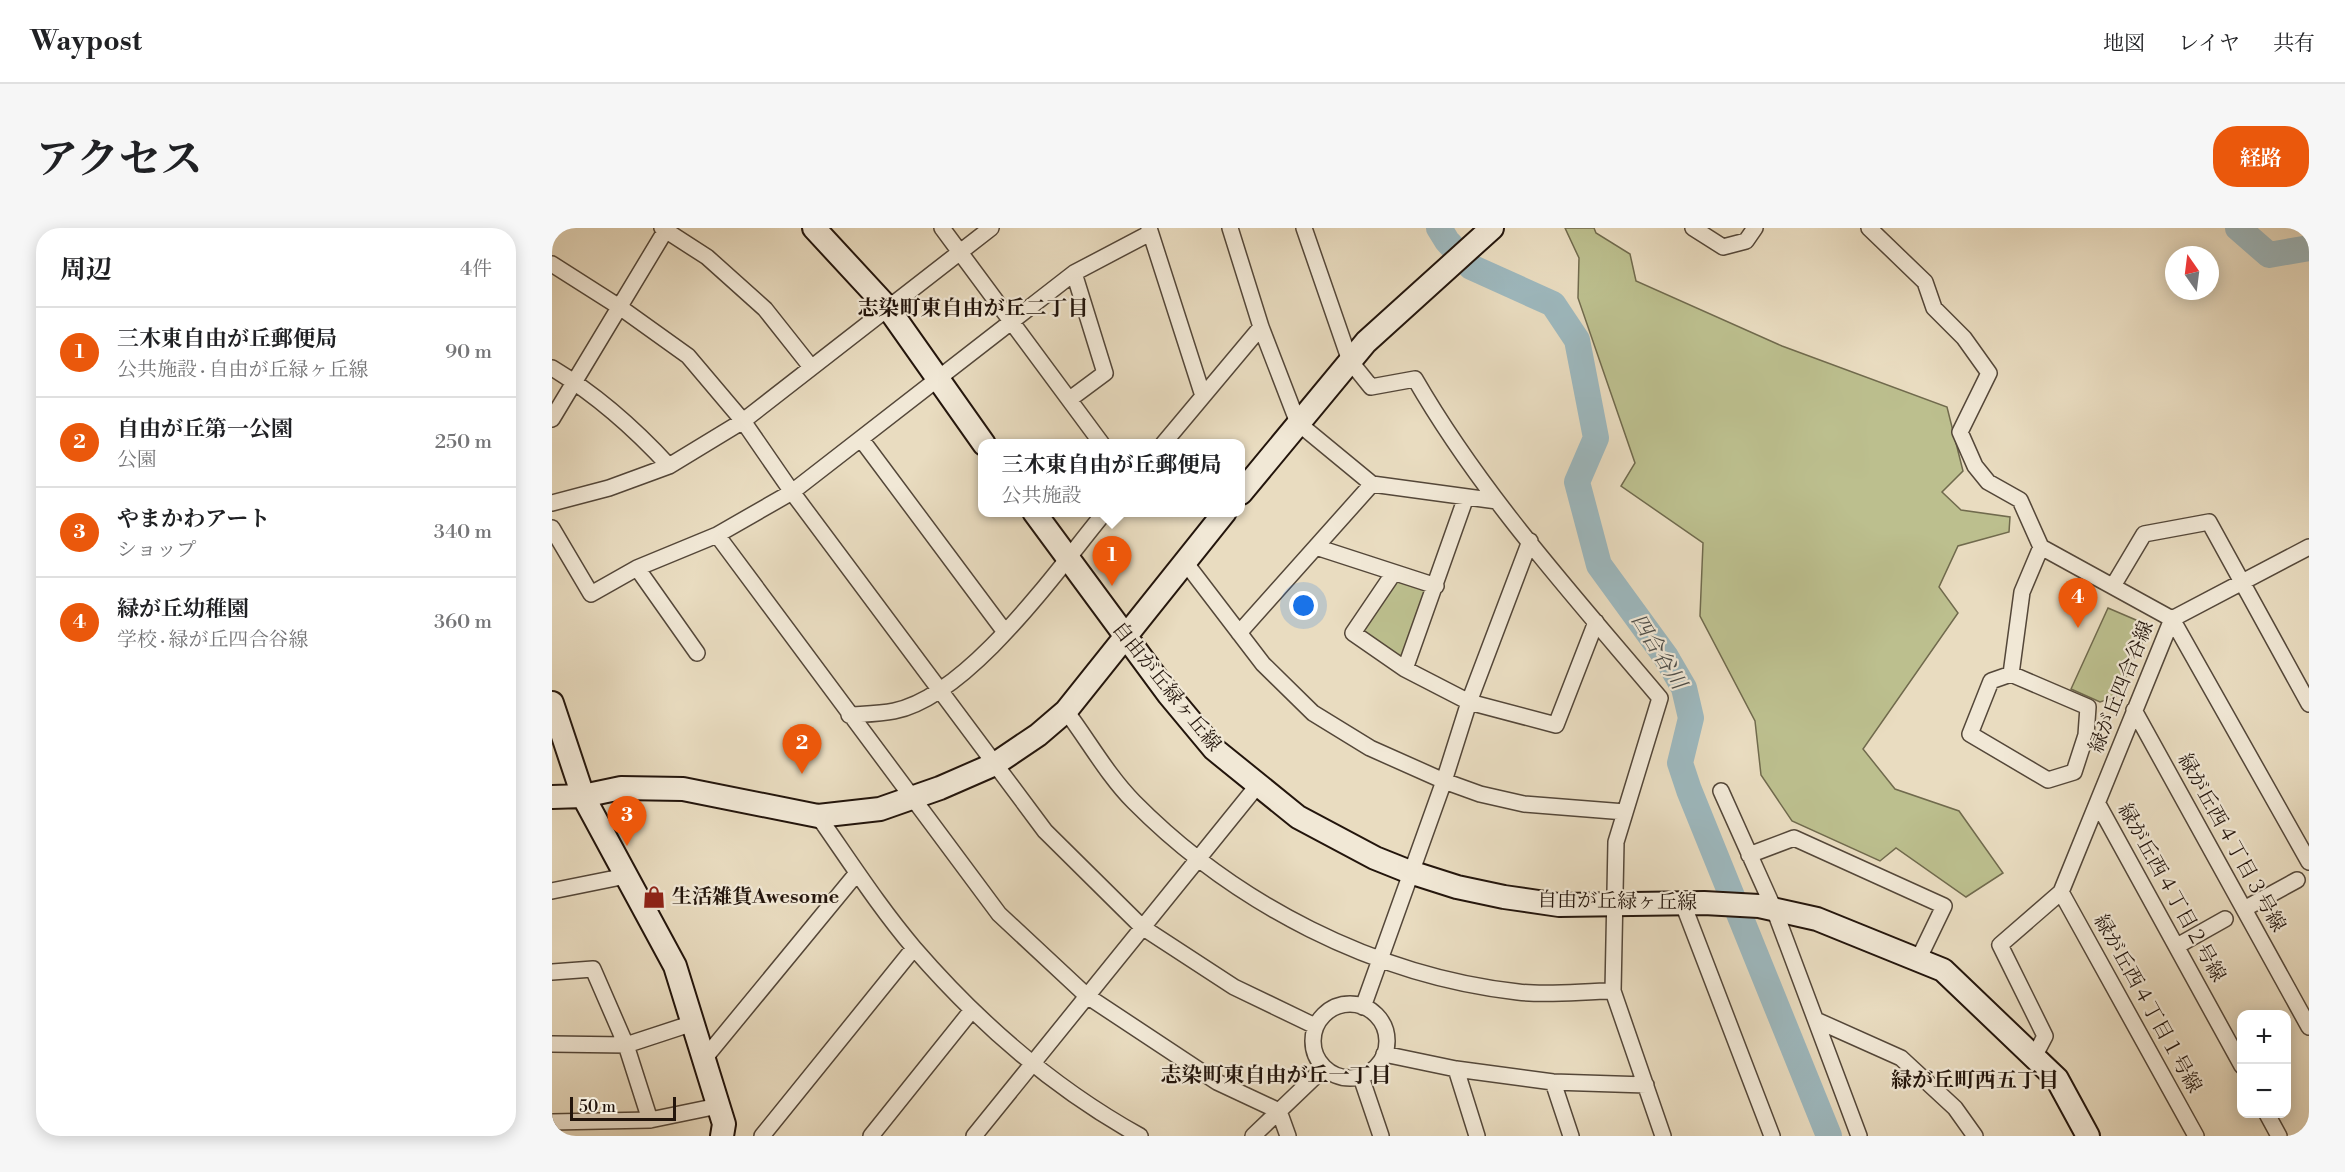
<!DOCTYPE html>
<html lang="ja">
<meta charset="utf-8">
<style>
:root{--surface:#fff;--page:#f6f6f6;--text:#202124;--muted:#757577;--line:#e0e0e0;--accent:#ea580c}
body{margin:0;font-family:"Libre Bodoni","Noto Serif JP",serif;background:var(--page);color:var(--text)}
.controls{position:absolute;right:18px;bottom:18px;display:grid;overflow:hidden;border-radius:12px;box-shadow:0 3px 15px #0003}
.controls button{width:54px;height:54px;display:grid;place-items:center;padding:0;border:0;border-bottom:2px solid var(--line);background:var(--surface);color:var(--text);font:30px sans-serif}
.compass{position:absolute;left:1613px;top:18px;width:54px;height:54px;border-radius:50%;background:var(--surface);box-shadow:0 3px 15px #0003;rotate:346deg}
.scale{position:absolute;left:18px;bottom:15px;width:106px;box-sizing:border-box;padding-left:6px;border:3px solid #23150c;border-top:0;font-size:16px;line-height:21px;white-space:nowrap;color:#23150c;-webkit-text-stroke:4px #f1e8d6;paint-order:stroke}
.you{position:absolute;left:752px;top:378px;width:21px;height:21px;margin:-15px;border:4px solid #fff;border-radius:50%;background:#1a73e8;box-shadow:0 0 0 9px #1a73e833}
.badge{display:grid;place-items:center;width:39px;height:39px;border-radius:50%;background:var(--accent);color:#fff;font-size:20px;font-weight:700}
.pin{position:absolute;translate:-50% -50px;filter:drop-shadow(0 2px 3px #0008)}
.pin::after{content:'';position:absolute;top:32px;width:21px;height:18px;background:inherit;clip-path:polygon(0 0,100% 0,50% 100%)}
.popup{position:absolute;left:426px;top:211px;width:267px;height:78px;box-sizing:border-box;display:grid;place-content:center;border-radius:12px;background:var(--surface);filter:drop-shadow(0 2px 4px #0005);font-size:20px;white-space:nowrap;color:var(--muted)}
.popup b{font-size:22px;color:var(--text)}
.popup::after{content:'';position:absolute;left:50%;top:100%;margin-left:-12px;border:12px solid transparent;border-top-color:var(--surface)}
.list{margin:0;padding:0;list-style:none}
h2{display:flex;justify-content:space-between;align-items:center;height:78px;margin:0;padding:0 24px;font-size:26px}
h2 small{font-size:20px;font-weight:400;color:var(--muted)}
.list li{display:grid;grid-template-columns:39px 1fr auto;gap:18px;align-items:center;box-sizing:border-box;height:90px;padding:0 24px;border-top:2px solid var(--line)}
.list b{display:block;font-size:22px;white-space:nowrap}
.list p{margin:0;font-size:20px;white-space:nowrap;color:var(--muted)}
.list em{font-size:20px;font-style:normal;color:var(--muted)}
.map{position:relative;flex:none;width:1757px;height:908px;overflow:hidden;border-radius:24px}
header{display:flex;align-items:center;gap:36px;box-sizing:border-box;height:84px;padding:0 30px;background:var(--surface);border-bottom:2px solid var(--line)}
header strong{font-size:28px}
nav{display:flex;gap:33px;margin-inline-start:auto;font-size:21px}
.intro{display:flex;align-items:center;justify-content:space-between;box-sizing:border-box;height:144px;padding:0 36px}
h1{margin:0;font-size:42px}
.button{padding:15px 27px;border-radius:24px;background:var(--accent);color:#fff;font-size:21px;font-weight:700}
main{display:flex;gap:36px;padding:0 36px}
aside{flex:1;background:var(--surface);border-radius:24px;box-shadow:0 3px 15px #0003}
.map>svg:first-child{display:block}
.green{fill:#bcbf8e;stroke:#706a4d;stroke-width:1.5}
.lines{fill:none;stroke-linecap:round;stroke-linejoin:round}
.river{stroke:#9db8be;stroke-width:26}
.street-casing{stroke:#544739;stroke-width:18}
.secondary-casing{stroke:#23150c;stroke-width:26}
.street{stroke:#f1e8d6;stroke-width:15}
.secondary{stroke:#f1e8d6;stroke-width:22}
.labels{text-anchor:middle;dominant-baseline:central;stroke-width:4.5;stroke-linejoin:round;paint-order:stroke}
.street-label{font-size:20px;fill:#23150c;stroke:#f1e8d6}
.poi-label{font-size:20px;font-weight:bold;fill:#23150c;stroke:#f1e8d6;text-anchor:start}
.neighbourhood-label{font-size:21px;font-weight:bold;fill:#23150c;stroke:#f1e8d6}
.water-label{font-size:21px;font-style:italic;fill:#4e4e4a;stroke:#f1e8d6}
</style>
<header>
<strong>Waypost</strong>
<nav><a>地図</a><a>レイヤ</a><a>共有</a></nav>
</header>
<div class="intro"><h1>アクセス</h1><a class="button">経路</a></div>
<main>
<aside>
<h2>周辺<small>4件</small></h2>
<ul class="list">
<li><span class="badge">1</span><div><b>三木東自由が丘郵便局</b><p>公共施設 · 自由が丘緑ヶ丘線</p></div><em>90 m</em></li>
<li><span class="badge">2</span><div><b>自由が丘第一公園</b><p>公園</p></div><em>250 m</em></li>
<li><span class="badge">3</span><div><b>やまかわアート</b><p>ショップ</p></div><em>340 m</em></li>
<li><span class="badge">4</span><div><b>緑が丘幼稚園</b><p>学校 · 緑が丘四合谷線</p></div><em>360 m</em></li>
</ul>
</aside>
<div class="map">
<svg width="1757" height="908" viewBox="0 0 1757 908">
<rect width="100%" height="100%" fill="#e9dcc0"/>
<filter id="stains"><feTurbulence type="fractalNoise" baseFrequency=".00333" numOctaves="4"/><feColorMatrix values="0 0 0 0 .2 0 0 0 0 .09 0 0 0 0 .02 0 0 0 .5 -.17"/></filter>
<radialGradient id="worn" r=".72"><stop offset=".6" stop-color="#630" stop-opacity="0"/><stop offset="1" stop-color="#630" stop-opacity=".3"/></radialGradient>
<!-- green -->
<path class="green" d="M 1013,0 L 1042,0 L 1044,5 L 1078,26 L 1084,53 L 1230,118 L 1395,179 L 1411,243 L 1390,264 L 1409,282 L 1458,289 L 1457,304 L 1406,318 L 1387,359 L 1406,385 L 1311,521 L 1343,561 L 1407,583 L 1451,645 L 1414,669 L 1344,620 L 1328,633 L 1240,593 L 1209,547 L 1203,493 L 1148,388 L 1151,315 L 1069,258 L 1083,235 L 1026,70 L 1027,30 Z
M 845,351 L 873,360 L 875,364 L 852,430 L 847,431 L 811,404 Z
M 1556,380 L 1598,398 L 1564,469 L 1548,474 L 1519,461 Z"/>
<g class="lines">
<!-- river -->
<path class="river" d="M 887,0 L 895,13 L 919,39 L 1001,76 L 1025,112 L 1044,210 L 1025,254 L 1047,337 L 1114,429 L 1132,460 L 1139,490 L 1128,535 L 1137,562 L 1277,908
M 1686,0 L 1717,27 L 1757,20"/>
<!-- street casing -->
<g class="street-casing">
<path id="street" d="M 110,0 L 155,29 L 213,81 L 259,139
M 390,0 L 550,216
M 597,0 L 651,168
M 678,0 L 709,99 L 746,195 L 820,256 L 945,273
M 752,0 L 798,133 L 819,159 L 863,151 C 930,267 1022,368 1108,470 L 1064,614 L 1061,763 L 1111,908
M 1141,0 L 1171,19 L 1194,13 L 1203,0
M 1317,0 L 1373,54 L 1382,80 L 1412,110 L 1437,145 L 1408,204 L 1423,238 L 1436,254 L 1468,272 L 1489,319 L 1620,391
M 0,36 L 69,80 L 136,128 L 191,193 L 240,264 L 493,603 L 590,699 L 682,759 L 763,798
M 0,140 C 45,167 82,200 117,238
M 518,171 L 553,145 L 522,45
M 0,191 L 115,0
M 309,211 L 453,404
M 611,216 L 709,99
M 0,275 L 57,260 L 117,238 L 191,193 L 439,0
M 0,300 L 39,366 L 85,340 L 165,307 L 240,264 L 522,45 L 598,5
M 165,307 L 447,686 L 535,768 L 665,854 L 727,883 L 736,908
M 764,319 L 884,358
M 633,334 L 711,436 L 761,485 L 818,520 L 892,553 L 928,566 L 972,576 L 1073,584
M 85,340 L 145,425
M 841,346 L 801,405 L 853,441 L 917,474 L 1004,497 L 1044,394
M 1561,358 L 1592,306 L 1657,294 L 1757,476
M 1620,391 L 1757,634
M 1620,391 L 1757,319
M 687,405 L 820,256
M 853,441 L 914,269
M 1459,446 L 1536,479 L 1534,507 L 1522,544 L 1496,552 L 1418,506 L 1439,453 L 1459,446 L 1470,364 L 1489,319
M 1582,482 L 1757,799
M 514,483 C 536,512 556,548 582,574 C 683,676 823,748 966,764 C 997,768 1031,763 1061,763
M 297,487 C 312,486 328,486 342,483 C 417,468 505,342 553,284
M 1169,563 L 1222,681 L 1307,908
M 1546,576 L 1690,838
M 266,588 C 297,632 327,679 362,720 C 426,794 503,861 588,908
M 1197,627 L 1242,610 L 1392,678 L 1366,732
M 0,663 L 74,648
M 1509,664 L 1644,908
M 1131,676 L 1220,908
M 1692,681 L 1745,652
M 1625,718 L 1673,691
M 0,744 L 41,741 L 74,817 L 98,892
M761 813a37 37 0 1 1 74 0a37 37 0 1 1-74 0Z
M 811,779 L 892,553 L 917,474 L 978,313
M 1264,792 L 1349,830 L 1403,880 L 1423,908
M 0,816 L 74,817 L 141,795
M 832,826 L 904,841 L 1001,854 L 1094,857
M 1482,829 L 1493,808 L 1448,717 L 1509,664 L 1620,391
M 152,831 L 305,645
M 904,841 L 925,908
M 809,849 L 829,908
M 1001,854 L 1019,908
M 1715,886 L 1727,908
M 0,894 L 98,892 L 166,878
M 210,908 L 362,720
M 319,908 L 420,782
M 422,908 L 705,558
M 701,908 L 772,840"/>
</g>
<!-- secondary casing -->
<g class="secondary-casing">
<path id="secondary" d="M 262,0 L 336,80 L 432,216
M 689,265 L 814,114 L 940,0
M 482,284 L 617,467 L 662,521 L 746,589 L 823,630 L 858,644 L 905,659 L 952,669 L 1007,677 L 1152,675 L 1207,678 L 1265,691 L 1391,742 L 1505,851 L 1536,908
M 0,475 L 31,568 L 123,738 L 172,896 L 170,908
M 0,569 L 31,568 L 69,560 L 131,561 L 266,588 L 328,581 L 388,560 L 443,536 L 486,507 L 514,483 L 673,284"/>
</g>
<!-- street -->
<use href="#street" class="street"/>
<!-- secondary -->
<use href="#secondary" class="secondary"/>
</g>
<!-- icons -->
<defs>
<g id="shop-bare" transform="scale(1.8)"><path d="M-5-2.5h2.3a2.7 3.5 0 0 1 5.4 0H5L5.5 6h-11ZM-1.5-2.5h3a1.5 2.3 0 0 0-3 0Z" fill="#8f2418" stroke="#f1e8d6" stroke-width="2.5" paint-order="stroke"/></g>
</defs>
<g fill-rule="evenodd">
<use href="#shop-bare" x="102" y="669"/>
</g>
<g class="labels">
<!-- street labels -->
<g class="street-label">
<text transform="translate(614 459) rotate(51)">自由が丘緑ヶ丘線</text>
<text transform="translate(1570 459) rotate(-68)">緑が丘四合谷線</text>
<text transform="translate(1679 615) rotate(61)">緑が丘西４丁目３号線</text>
<text transform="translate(1619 665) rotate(61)">緑が丘西４丁目２号線</text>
<text transform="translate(1065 674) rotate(1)">自由が丘緑ヶ丘線</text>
<text transform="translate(1595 776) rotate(61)">緑が丘西４丁目１号線</text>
</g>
<!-- poi labels -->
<g class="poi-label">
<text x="120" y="669">生活雑貨Awesome</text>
</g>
<!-- neighbourhood labels -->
<g class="neighbourhood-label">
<text x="421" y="81">志染町東自由が丘二丁目</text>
<text x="724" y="848">志染町東自由が丘一丁目</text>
<text x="1423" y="853">緑が丘町西五丁目</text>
</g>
<!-- water labels -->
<g class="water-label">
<text transform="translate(1106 424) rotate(58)">四合谷川</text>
</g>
</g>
<rect width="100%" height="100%" filter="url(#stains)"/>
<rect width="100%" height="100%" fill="url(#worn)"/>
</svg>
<div class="controls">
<button>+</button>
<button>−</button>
</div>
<svg class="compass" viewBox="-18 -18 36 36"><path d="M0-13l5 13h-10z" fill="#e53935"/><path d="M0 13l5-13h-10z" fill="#757577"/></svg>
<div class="scale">50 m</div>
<div class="you"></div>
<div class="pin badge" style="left:560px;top:358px">1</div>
<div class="popup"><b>三木東自由が丘郵便局</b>公共施設</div>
<div class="pin badge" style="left:250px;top:546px">2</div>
<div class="pin badge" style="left:75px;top:618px">3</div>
<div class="pin badge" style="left:1526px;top:400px">4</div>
</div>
</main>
